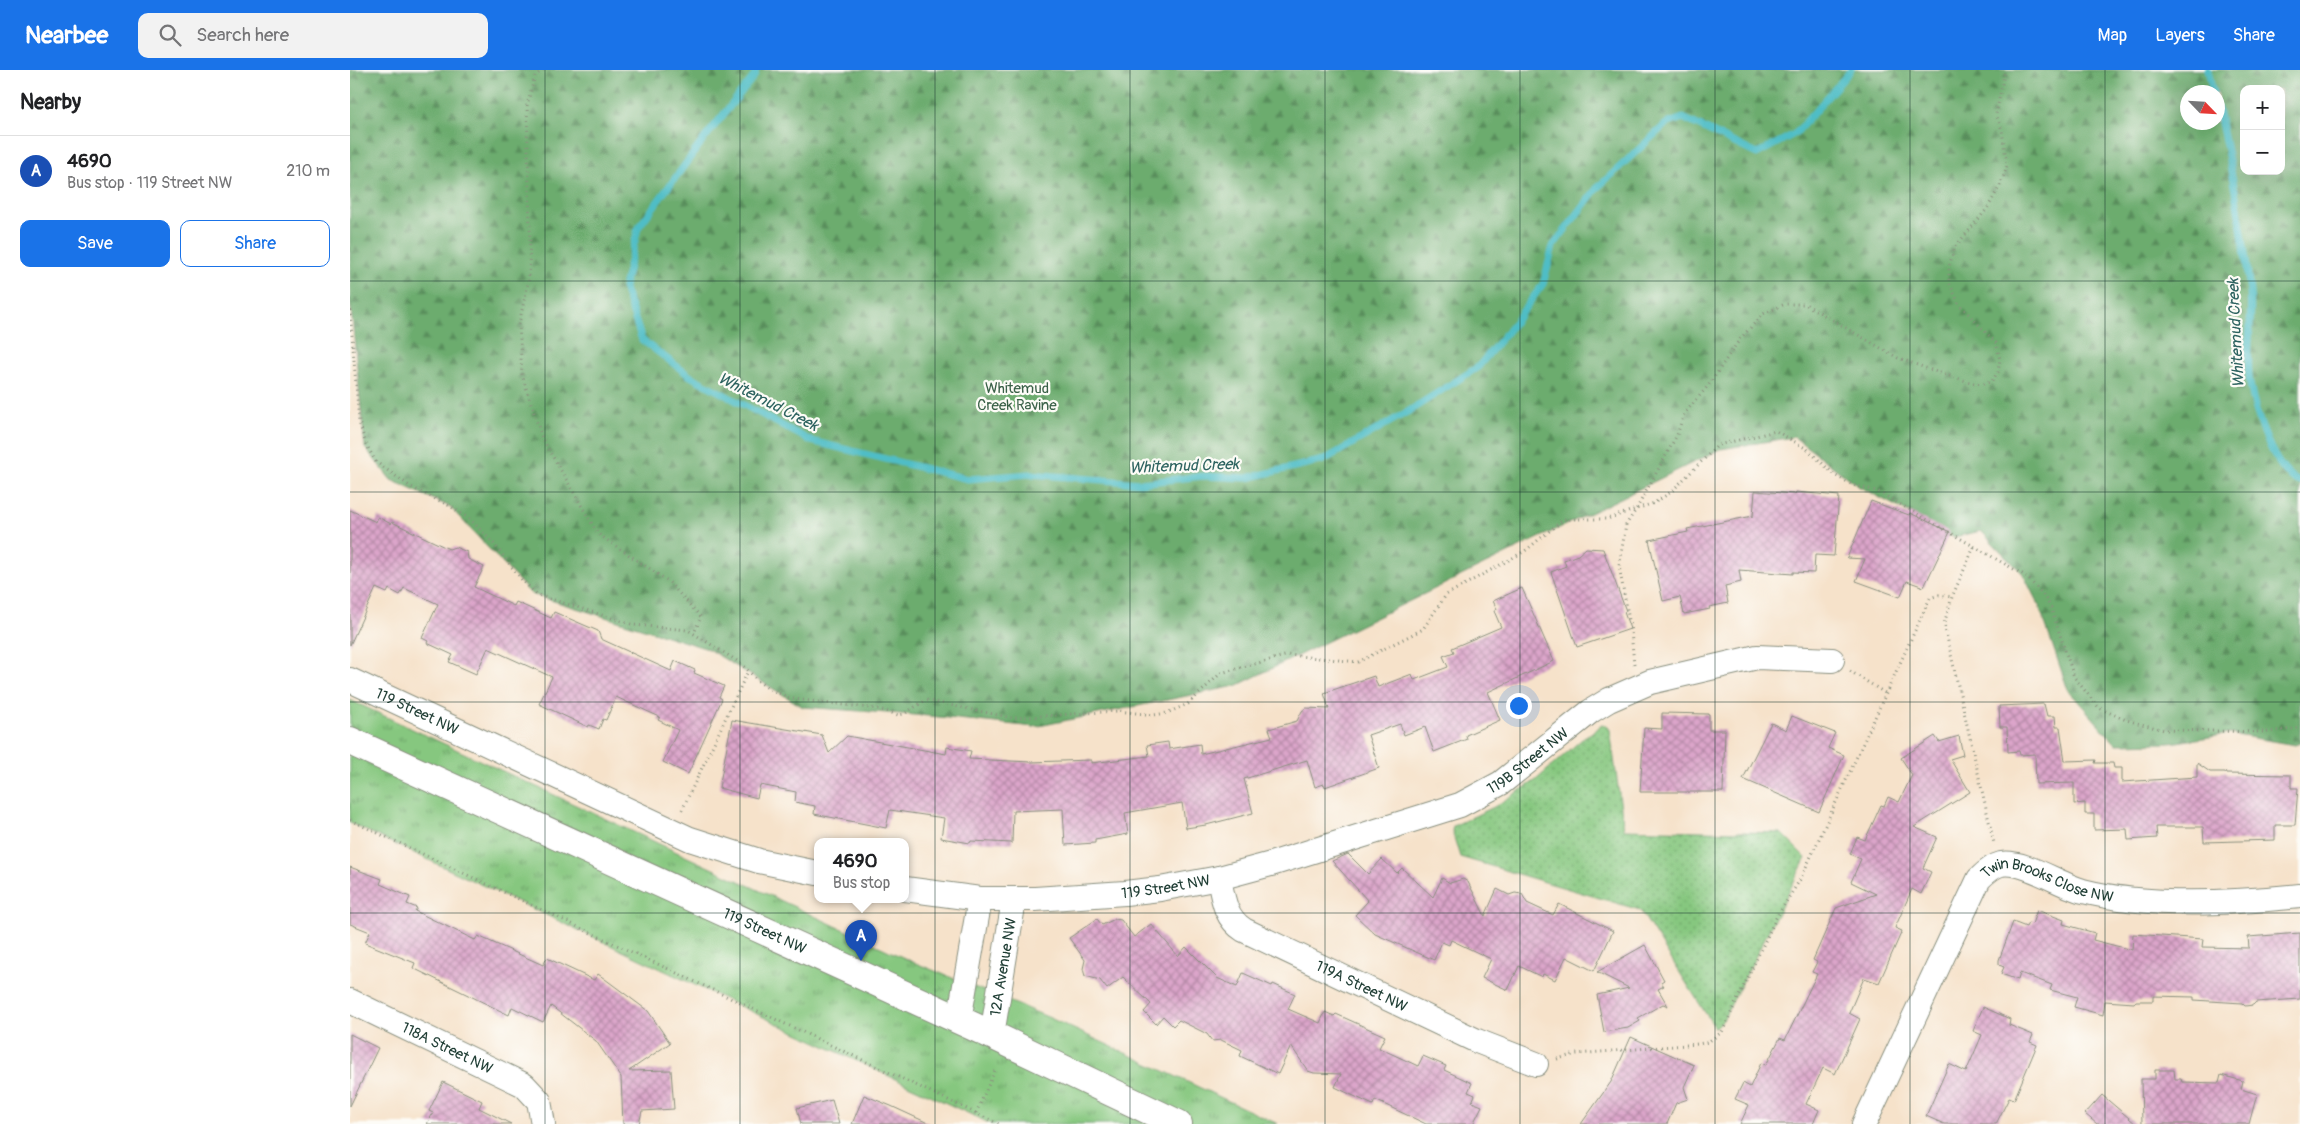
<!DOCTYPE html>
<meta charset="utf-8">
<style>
:root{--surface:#fff;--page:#f2f2f2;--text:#202124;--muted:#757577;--line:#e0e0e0;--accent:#1a73e8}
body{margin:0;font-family:Pangolin,sans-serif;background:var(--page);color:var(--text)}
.controls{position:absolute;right:15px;top:15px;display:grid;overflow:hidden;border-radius:10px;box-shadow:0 5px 20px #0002}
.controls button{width:45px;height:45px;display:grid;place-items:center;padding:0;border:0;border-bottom:1px solid var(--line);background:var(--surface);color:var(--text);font:25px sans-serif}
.compass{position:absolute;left:1830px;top:15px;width:45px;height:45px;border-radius:50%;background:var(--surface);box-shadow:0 5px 20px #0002;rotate:115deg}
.you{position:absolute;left:1168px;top:635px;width:18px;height:18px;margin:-12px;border:4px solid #fff;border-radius:50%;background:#1a73e8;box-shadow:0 0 0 8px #1a73e833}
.badge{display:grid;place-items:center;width:32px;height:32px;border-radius:50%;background:var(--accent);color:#fff;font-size:16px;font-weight:700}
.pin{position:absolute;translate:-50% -41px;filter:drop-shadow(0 1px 2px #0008)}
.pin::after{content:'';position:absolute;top:26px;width:18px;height:15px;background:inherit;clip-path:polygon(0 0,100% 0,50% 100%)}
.popup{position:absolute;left:464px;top:768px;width:95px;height:65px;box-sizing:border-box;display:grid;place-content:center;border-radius:10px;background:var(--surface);filter:drop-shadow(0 1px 4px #0005);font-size:16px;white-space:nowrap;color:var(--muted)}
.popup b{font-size:19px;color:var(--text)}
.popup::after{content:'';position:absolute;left:50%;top:100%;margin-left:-10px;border:10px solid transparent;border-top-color:var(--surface)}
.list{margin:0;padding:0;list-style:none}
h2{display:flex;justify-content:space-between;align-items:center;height:65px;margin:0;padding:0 20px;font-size:21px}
h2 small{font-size:16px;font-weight:400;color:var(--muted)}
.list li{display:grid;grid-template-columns:32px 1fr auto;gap:15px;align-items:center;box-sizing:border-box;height:70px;padding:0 20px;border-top:1px solid var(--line)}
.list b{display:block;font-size:19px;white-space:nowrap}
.list p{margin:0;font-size:16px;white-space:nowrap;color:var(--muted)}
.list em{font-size:16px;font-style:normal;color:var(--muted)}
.actions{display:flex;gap:10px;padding:15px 20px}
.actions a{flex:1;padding:11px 0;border:1px solid var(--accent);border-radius:10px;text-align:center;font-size:18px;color:var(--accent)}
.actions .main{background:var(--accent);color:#fff}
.icon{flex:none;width:28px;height:28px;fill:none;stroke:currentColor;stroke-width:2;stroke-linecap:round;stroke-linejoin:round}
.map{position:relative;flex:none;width:1950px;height:1054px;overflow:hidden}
header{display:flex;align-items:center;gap:30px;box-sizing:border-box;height:70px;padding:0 25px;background:var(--accent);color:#fff}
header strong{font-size:24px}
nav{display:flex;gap:28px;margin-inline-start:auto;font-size:18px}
.search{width:350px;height:45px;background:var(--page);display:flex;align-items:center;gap:12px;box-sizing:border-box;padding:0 18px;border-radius:10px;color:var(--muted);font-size:19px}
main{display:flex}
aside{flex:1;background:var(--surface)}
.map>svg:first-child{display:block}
.grass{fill:url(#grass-tufts);stroke:#52825a}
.forest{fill:url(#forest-firs);stroke:#467451;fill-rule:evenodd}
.park{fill:url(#park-dots);stroke:#52825a}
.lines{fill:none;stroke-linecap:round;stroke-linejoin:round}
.stream{stroke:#4fbdc6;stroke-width:7}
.building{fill:url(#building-cross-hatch)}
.minor-casing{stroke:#8a907f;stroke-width:26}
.tertiary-casing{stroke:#8a907f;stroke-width:30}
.path{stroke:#8a907f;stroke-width:3;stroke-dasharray:1 4;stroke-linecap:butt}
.minor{stroke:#fff;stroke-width:24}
.tertiary{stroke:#fff;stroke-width:28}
.grid{fill:none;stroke:#1f3d34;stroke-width:1;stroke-opacity:0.55}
.labels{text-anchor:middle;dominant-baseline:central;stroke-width:4.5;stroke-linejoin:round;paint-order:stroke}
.park-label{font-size:15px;fill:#396047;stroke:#fdfcf7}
.street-label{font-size:15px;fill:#1f3d34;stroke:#fdfcf7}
.water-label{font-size:16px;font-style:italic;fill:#2d6360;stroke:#fdfcf7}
</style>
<header>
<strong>Nearbee</strong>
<div class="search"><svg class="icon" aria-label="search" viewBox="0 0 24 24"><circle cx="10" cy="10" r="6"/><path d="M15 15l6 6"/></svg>Search here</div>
<nav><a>Map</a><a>Layers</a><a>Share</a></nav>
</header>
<main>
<aside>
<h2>Nearby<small></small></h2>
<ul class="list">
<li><span class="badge" style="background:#1a4fb4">A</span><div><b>4690</b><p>Bus stop · 119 Street NW</p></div><em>210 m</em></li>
</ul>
<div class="actions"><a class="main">Save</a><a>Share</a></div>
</aside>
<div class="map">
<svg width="1950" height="1054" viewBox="0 0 1950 1054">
<defs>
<pattern id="grass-tufts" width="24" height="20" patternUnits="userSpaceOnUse" patternTransform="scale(1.25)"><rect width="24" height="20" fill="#86c77f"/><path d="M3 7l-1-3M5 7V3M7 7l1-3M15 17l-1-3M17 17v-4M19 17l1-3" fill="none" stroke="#6da369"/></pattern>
<pattern id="forest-firs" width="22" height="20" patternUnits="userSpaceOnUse" patternTransform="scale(1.25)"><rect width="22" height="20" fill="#6cac6e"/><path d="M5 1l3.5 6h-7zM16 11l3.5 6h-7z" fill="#588d5b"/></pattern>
<pattern id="park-dots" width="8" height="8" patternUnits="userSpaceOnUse" patternTransform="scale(1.25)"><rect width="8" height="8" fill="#86c77f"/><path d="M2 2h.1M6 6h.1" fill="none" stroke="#6da369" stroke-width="1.8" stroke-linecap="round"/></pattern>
<pattern id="building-cross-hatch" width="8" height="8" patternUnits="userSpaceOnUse" patternTransform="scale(1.25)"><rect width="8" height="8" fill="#dca5ca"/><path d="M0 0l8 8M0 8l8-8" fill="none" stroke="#b288a5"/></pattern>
</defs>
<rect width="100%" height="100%" fill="#fdfcf7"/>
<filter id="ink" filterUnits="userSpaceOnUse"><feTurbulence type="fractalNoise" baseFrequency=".02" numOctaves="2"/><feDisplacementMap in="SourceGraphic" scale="10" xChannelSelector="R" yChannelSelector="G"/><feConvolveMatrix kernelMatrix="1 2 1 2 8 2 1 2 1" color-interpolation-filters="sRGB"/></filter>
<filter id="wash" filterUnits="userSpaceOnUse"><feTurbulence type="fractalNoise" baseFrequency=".0096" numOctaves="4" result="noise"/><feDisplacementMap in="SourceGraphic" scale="20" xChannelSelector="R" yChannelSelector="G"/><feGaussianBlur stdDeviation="1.12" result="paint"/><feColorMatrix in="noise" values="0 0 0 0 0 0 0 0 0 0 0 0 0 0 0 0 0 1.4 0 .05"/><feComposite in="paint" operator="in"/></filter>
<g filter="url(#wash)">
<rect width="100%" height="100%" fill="#f6e2ca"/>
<!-- grass -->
<path class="grass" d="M 0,630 L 563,892 L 700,948 L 928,1054 L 641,1054 L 0,753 Z"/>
<!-- forest -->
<path class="forest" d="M 0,0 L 1950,0 L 1950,673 L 1945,675 L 1880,664 L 1820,673 L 1766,674 L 1718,620 L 1689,536 L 1673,504 L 1631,461 L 1604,467 L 1508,416 L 1444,367 L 1371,379 L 886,616 L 684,657 L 579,646 L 453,637 L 358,579 L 181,524 L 100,437 L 41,410 L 15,378 L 0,228 ZM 1894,19 L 1931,19 L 1931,101 L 1894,101 ZM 1838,22 L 1868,22 L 1868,52 L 1838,52 Z"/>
<!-- park -->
<path class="park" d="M 1252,655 L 1257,655 L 1260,660 L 1274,759 L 1431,763 L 1456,788 L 1373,950 L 1365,958 L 1290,840 L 1110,787 L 1102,761 L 1103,756 L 1144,737 L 1185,711 L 1231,670 Z"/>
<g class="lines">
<!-- stream -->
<path class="stream" d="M 406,0 L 405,5 L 354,69 L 288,158 L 274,217 L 292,270 L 340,306 L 461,371 L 618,409 L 680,404 L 790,413 L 853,406 L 897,408 L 974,390 L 1059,341 L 1128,297 L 1161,257 L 1193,214 L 1203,176 L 1247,118 L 1316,54 L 1333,48 L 1407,84 L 1446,63 L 1501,0
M 1858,0 L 1863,22
M 1868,39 C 1882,99 1893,161 1900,222 C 1903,252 1895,284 1900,314 C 1905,341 1923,402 1950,412"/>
</g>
<g id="blocks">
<!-- building -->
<path class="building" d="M 1405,421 L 1445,424 L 1446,422 L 1489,426 L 1484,486 L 1465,485 L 1464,503 L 1443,502 L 1443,504 L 1389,500 L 1391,512 L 1375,516 L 1378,533 L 1359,537 L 1360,539 L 1334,544 L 1330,527 L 1313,531 L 1299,470 L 1338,462 L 1337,459 L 1403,446 Z
M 1521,431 L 1559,445 L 1560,443 L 1600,462 L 1574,517 L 1557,511 L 1550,527 L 1506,511 L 1515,489 L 1497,488 Z
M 0,440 L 26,452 L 28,447 L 41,454 L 42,452 L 99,479 L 105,477 L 117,482 L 118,489 L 134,497 L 124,517 L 164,536 L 166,532 L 201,548 L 204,542 L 248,561 L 251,569 L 321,601 L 325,591 L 345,600 L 344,603 L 374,616 L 369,627 L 372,629 L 338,704 L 313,692 L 328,660 L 308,650 L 310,647 L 301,643 L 266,627 L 256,650 L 253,649 L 249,659 L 239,655 L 238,657 L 189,634 L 202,607 L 138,578 L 126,604 L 99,592 L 103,585 L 77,573 L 78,571 L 72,568 L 88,534 L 54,518 L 50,525 L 39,519 L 37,523 L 26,518 L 0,575 Z
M 1236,478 L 1253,479 L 1276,541 L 1274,542 L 1280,559 L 1227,577 L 1201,502 L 1216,496 L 1214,490 L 1228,485 Z
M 1172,518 L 1204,591 L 1138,622 L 1150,650 L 1116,665 L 1117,669 L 1084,682 L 1075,657 L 1054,665 L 1050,654 L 1018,665 L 1029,698 L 975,717 L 974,714 L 965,717 L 957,690 L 894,709 L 903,743 L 856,755 L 836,758 L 832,733 L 775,743 L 778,764 L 745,770 L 745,773 L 715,775 L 713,739 L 663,741 L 662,773 L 621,771 L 620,773 L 591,768 L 594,748 L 540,740 L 536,758 L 464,744 L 465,736 L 445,732 L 446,722 L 410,715 L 407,728 L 369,718 L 382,650 L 472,665 L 479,683 L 497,666 L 596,684 L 597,677 L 621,681 L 619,689 L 681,692 L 741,690 L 741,693 L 799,686 L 797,675 L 818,672 L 819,679 L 850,674 L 851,684 L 922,667 L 919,659 L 947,651 L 952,641 L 956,638 L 979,639 L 974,623 L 1024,606 L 1028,617 L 1062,604 L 1064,610 L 1098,597 L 1093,586 L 1104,582 L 1102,578 L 1151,557 L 1144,541 L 1147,539 L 1143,531 Z
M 1694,634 L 1697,646 L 1705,646 L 1706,657 L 1710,657 L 1715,691 L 1746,690 L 1745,693 L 1763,693 L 1764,698 L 1772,698 L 1772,712 L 1847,707 L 1847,693 L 1860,702 L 1875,702 L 1876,704 L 1941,705 L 1941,718 L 1948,718 L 1945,755 L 1925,755 L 1925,770 L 1854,772 L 1853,757 L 1806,757 L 1807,768 L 1778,770 L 1777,759 L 1744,760 L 1744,744 L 1735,744 L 1735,733 L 1724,734 L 1724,713 L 1686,714 L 1685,684 L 1670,685 L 1669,681 L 1658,682 L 1657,657 L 1650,657 L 1649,636 Z
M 1312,643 L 1359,644 L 1359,660 L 1375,660 L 1373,722 L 1290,722 L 1294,658 L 1312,659 Z
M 1442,646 L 1485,663 L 1478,678 L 1494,685 L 1469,742 L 1393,709 L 1421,653 L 1436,660 Z
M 1585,666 L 1589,672 L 1609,666 L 1613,685 L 1600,689 L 1620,722 L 1564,757 L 1587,767 L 1573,798 L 1581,802 L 1571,824 L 1562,819 L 1545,858 L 1552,861 L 1529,913 L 1514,908 L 1499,943 L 1510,949 L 1496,980 L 1485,1004 L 1473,998 L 1456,1034 L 1469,1040 L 1463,1054 L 1390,1054 L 1399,1035 L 1385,1029 L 1393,1013 L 1400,1017 L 1411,993 L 1416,995 L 1430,968 L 1435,970 L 1467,904 L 1462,902 L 1467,892 L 1463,890 L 1486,838 L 1526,824 L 1501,812 L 1511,789 L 1500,784 L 1507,767 L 1515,770 L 1531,735 L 1534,736 L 1538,727 L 1549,732 L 1562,705 L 1551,688 Z
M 998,784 L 1018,804 L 1032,789 L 1047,803 L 1052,798 L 1083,827 L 1092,808 L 1100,813 L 1113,809 L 1118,812 L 1135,846 L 1147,819 L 1159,825 L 1165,823 L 1172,824 L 1177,833 L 1203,845 L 1209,834 L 1263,861 L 1244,901 L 1216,887 L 1205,910 L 1193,904 L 1192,907 L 1169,896 L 1158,920 L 1132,908 L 1141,889 L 1101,870 L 1099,875 L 1092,872 L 1084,890 L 1025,864 L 1005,845 L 1018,831 L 982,791 Z
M 0,797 L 32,809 L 30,814 L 60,827 L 57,834 L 67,838 L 65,841 L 125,870 L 128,866 L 193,895 L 197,888 L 244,910 L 248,904 L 255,909 L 298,941 L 320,973 L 279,1001 L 321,1000 L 324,1039 L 292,1041 L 289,1054 L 273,1054 L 271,1007 L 246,971 L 201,936 L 193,952 L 162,937 L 159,945 L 63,898 L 65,893 L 15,873 L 20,862 L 0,854 Z
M 1687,840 L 1714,850 L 1713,854 L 1745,863 L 1743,870 L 1782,880 L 1783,864 L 1853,869 L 1852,877 L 1899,878 L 1898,867 L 1950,863 L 1950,929 L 1906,932 L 1903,935 L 1895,936 L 1892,933 L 1844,930 L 1844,927 L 1803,926 L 1803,931 L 1786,931 L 1784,933 L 1755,931 L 1753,945 L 1724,937 L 1727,927 L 1700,920 L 1702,915 L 1670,903 L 1668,910 L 1651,904 L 1654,897 L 1649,895 L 1649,890 L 1663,852 L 1676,857 L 1678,853 L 1682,854 Z
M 747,849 L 752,855 L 765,849 L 771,850 L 784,867 L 801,854 L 828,886 L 836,877 L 867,908 L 887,917 L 893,903 L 922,916 L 923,914 L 945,924 L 938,939 L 970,953 L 975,942 L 984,946 L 986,944 L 1035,966 L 1029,978 L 1068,996 L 1073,986 L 1096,996 L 1094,1000 L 1122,1013 L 1118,1022 L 1125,1025 L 1122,1032 L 1132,1036 L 1123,1054 L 1076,1054 L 1025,1030 L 1023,1035 L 985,1017 L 991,1004 L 964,1003 L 958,1001 L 941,976 L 928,1004 L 890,986 L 892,980 L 871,970 L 862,971 L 857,964 L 829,950 L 823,956 L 813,946 L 806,954 L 794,942 L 801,934 L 773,907 L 757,919 L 750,910 L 735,906 L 733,899 L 735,890 L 719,868 Z
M 1295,875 L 1314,910 L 1311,912 L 1314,916 L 1308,919 L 1318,936 L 1313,934 L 1288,948 L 1290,951 L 1278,958 L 1254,962 L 1247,925 L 1279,918 L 1247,902 Z
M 1633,937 L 1660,949 L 1659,955 L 1683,965 L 1680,972 L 1687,975 L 1664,1030 L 1659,1028 L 1646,1054 L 1594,1054 L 1576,1046 L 1599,994 L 1616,1002 L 1632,965 L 1623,961 Z
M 0,964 L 28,978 L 0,1036 Z
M 1281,967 L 1344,995 L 1334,1017 L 1338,1029 L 1326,1033 L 1317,1054 L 1231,1054 L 1261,1012 Z
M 1805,1000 L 1824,1000 L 1825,1009 L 1831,1009 L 1832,1012 L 1869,1013 L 1871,1005 L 1893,1011 L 1891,1019 L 1907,1024 L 1899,1054 L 1792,1054 L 1791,1009 L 1805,1009 Z
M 93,1012 L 132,1031 L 129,1038 L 161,1054 L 77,1054 L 83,1043 L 79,1041 Z
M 514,1025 L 541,1036 L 580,1054 L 502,1054 Z
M 1752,1025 L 1786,1054 L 1747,1054 L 1735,1044 Z
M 482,1030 L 489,1054 L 451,1054 L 447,1038 Z"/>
</g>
</g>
<g filter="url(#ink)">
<use href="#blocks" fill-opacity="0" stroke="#8a907f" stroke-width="1"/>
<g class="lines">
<!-- minor casing -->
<g class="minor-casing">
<g id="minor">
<path id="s1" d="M 0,610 L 340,769 L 409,791 L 467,803"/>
<path id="s2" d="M 869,808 C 873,829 875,848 894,860 L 1127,971 L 1186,994"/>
<path id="s3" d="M 555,819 L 630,829 L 685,829 L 775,823 L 810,819 L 869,808 L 921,794 L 1110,735 L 1151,713 L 1241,641 L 1259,630 L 1300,612 L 1407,587 L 1482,590"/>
<path id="s4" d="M 0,931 L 174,1015 L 189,1031 L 193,1054"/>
<path d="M 609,950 L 630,829"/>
<path id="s5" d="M 642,965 L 664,830"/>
<path id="s6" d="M 1514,1054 L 1629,809 C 1635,803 1643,796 1651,794 C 1674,790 1710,815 1733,821 C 1799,838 1883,833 1950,826"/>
</g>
</g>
<!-- tertiary casing -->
<g class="tertiary-casing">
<g id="tertiary">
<path id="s7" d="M 0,671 L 642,965 L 828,1054"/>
</g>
</g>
<!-- path -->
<path class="path" d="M 193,0 L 185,6 L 177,35 L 180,160 L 179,208 L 169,254 L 172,305 L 192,368 L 248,464 L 318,511 L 351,547 L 344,563
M 0,240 L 9,352 L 16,374 L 26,392 L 61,417 L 100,436 L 121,450 L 144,474 L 172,510 L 188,525 L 284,555 L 338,560 L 392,594 L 409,612 L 419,619 L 443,629 L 529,639 L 548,645 L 554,644 L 576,630 L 662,648 L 768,641 L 804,645 L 817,643 L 838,634 L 871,603 L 938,585 L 1008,592 L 1073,559 L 1096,525 L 1175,481 L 1214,449 L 1257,449 L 1304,433 L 1321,422 L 1368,375 L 1426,361 L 1457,379 L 1486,406 L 1503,415 L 1527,421 L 1676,506 L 1694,526 L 1701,538 L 1724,607 L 1749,638 L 1776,650 L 1814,660 L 1917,662 L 1950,658
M 1624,477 L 1602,527 L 1594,554 L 1644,773
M 1284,594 L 1281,561 L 1269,496 L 1276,455 L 1287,438 L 1327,365 L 1334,344 L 1358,316 L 1390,269 L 1413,244 L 1435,234 L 1455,234 L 1548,288 L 1587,302 L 1623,313 L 1635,314 L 1642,311 L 1648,302 L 1650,289 L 1646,273 L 1609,234 L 1599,212 L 1599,196 L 1605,177 L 1637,139 L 1651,114 L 1657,96 L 1652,60 L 1646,44 L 1655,0
M 1500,601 L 1535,623
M 332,740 L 398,601
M 0,750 L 649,1054
M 1207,989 L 1226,984 L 1348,974 L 1358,972 L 1372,962 L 1426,848 L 1451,808 L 1580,528 L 1589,525 L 1602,527
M 626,1043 L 646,998"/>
<!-- minor -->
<use href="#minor" class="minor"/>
<!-- tertiary -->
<use href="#tertiary" class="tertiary"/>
</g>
</g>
<!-- grid -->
<path class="grid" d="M 195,0 L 195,1054M 390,0 L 390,1054M 585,0 L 585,1054M 780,0 L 780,1054M 975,0 L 975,1054M 1170,0 L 1170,1054M 1365,0 L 1365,1054M 1560,0 L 1560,1054M 1755,0 L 1755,1054M 0,211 L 1950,211M 0,422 L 1950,422M 0,632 L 1950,632M 0,843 L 1950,843"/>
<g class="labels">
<!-- park labels -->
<g class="park-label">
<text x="667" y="318">Whitemud<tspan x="667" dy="17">Creek Ravine</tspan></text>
</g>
<!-- street labels -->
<g class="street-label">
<text stroke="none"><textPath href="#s1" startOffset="74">119 Street NW</textPath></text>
<text stroke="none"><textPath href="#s3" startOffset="649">119B Street NW</textPath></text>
<text stroke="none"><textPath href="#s3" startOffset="262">119 Street NW</textPath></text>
<text stroke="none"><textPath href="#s6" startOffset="346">Twin Brooks Close NW</textPath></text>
<text stroke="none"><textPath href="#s7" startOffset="456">119 Street NW</textPath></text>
<text stroke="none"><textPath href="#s5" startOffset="69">12A Avenue NW</textPath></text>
<text stroke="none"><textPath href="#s2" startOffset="190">119A Street NW</textPath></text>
<text stroke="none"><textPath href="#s4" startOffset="108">118A Street NW</textPath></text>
</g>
<!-- water labels -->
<g class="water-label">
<text transform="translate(1886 263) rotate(-93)">Whitemud Creek</text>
<text transform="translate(418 332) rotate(27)">Whitemud Creek</text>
<text transform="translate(834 396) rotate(-2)">Whitemud Creek</text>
</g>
</g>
</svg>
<div class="controls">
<button>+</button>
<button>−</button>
</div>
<svg class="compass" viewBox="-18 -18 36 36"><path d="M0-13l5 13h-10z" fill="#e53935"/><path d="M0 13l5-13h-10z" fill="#757577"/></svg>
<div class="you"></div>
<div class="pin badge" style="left:511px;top:891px;background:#1a4fb4">A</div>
<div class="popup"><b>4690</b>Bus stop</div>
</div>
</main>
